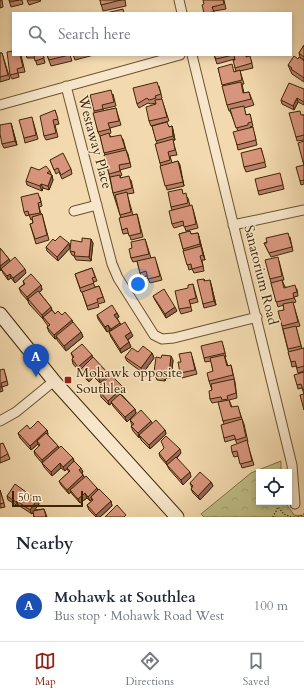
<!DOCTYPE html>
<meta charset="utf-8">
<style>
:root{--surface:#fff;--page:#f2f2f3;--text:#1f2937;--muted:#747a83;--line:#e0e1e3;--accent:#8f2418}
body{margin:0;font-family:Cardo,serif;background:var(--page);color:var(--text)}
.controls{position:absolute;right:12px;bottom:12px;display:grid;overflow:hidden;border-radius:0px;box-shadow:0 2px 6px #0003}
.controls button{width:36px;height:36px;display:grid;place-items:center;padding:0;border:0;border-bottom:1px solid var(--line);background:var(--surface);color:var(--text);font:20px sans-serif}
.scale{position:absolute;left:12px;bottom:10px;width:71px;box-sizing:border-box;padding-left:4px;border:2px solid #3d2603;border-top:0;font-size:11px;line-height:14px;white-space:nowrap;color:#3d2603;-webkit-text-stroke:3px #f7e6cb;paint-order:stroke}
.you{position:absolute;left:138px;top:284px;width:14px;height:14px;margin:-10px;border:3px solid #fff;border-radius:50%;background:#1a73e8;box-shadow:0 0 0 6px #1a73e833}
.badge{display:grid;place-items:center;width:26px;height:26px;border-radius:50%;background:var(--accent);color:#fff;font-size:13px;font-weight:700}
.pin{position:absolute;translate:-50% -33px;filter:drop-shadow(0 1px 2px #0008)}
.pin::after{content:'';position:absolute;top:21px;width:14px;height:12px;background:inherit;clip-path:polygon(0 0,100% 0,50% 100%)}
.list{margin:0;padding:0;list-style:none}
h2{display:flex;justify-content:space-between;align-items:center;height:52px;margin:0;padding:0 16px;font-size:17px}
h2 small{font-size:13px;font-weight:400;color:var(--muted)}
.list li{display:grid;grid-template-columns:26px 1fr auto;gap:12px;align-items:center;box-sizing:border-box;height:72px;padding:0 16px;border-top:1px solid var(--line)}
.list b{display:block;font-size:15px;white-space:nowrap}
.list p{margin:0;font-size:13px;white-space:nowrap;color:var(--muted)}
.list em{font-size:13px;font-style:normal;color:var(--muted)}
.icon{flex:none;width:22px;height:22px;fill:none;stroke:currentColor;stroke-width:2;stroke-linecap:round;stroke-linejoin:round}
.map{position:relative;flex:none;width:304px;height:517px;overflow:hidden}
.search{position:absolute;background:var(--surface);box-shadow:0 2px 6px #0003;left:12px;right:12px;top:12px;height:44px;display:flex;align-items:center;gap:10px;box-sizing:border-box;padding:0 14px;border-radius:0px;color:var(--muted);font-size:15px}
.sheet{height:124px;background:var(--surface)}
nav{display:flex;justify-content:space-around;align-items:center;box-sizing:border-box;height:56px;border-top:1px solid var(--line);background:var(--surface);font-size:11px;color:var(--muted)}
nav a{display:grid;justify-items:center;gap:2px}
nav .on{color:var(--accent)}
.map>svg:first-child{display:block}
.park{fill:url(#park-crowns);stroke:#7e7245}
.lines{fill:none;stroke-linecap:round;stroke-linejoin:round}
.street-casing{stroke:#6a532e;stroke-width:11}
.secondary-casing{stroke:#3d2603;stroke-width:15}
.path{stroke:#3d2603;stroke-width:1.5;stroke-dasharray:1 2;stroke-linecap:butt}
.street{stroke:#f7e6cb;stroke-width:9}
.secondary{stroke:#f7e6cb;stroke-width:13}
.wall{fill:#ba806c;stroke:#3d2603}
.shaded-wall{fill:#976858;stroke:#3d2603}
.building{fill:#d8957d;stroke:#3d2603}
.poi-dot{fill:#8f2418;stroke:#f7e6cb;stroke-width:1.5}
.labels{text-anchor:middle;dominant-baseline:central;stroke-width:3;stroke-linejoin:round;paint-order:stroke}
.street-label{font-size:14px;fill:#3d2603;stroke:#f7e6cb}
.poi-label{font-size:14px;fill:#3d2603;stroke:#f7e6cb;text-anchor:start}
</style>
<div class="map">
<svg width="304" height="517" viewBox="0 0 304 517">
<defs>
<pattern id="park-crowns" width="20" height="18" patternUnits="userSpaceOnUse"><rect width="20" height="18" fill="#bfbe87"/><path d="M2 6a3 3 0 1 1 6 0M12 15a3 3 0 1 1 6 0" fill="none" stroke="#a5a373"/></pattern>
</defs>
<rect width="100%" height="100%" fill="#f3d9af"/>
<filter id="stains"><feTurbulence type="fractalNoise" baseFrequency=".005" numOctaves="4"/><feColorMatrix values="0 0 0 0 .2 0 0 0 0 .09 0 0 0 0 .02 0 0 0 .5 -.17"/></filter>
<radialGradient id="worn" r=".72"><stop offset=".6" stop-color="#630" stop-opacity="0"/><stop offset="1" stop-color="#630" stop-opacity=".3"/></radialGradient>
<!-- park -->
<path class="park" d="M 281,461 L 281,472 L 259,472 L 259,502 L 285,502 L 294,515 L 304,516 L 304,517 L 204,517 L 201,514 L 251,473 Z"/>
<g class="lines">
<!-- street casing -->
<g class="street-casing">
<path id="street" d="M 179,0 L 182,13
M 192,55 L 292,465 L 295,504
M 66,86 L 112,264 L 118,278 L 154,335 L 162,339 L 174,338 L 257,317
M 0,105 L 180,55
M 74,211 L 97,205
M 233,225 L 304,210
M 0,421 L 16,412 L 54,381"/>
</g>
<!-- secondary casing -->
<g class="secondary-casing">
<path id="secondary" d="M 0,314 L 54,381 L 177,517"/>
</g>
<!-- path -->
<path class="path" d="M 273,517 L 278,507 L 284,514 L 291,517
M 298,517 L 304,514"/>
<!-- street -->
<use href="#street" class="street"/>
<!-- secondary -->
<use href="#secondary" class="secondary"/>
</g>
<!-- wall -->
<path class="wall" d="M 0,0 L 2,0 L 3,7 L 0,8 Z
M 9,0 L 22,0 L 23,4 L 11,7 Z
M 27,0 L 40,0 L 41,1 L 29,5 Z
M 100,0 L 125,0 L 126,6 L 103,11 Z
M 224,0 L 226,9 L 214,11 L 214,13 L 204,13 Z
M 304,45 L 304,60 L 300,57 L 299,53 Z
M 0,53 L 2,53 L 10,79 L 0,82 Z
M 21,55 L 25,72 L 18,73 L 19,77 L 12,79 L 10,75 Z
M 26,55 L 43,55 L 45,63 L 37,65 L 35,58 L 27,58 Z
M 47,55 L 70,55 L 72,61 L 51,66 Z
M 73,55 L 94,55 L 75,60 Z
M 214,55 L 246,55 L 247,57 L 251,60 L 253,68 L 240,71 L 244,84 L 242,84 L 244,93 L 249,92 L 254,105 L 244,108 L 246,115 L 250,114 L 251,119 L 253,126 L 250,127 L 254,132 L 257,145 L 238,150 L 237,145 L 238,131 L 230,111 L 229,111 L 227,105 L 223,86 L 218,68 L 234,72 L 236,71 L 235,68 L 235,59 L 217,64 Z
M 304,61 L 304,82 L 292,74 L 288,65 Z
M 159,86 L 162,98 L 161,99 L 163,103 L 169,121 L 151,126 L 149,121 L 156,104 L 156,103 L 151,104 L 148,103 L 139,108 L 137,104 Z
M 304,89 L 304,105 L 298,102 L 294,110 L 282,104 L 281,100 Z
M 113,94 L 116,106 L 103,109 L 104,111 L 116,108 L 117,112 L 121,125 L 110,128 L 111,133 L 109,134 L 111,137 L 123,139 L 126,150 L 128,154 L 131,167 L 120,170 L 122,175 L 120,176 L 121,178 L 131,180 L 134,193 L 127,194 L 133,215 L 137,214 L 143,237 L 131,240 L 129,233 L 123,234 L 122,230 L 121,218 L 113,193 L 105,155 L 100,136 L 98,132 L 94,111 Z
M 55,110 L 59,124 L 55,125 L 58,137 L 46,140 L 44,136 Z
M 302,115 L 304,115 L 304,140 L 297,141 L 296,137 Z
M 33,121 L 38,139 L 25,143 L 24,138 Z
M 11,123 L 17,145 L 4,148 L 2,144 Z
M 152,126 L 169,127 L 172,126 L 173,130 L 175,140 L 173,141 L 177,155 L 170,156 L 172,163 L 178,161 L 184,186 L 167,190 L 160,163 L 157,143 Z
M 304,141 L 304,184 L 301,185 L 300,181 L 304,165 L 303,162 Z
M 261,148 L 266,167 L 246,172 L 244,167 Z
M 50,160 L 71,169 L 72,174 L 62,179 L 59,172 L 56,174 Z
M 39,170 L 50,171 L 53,180 L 49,190 L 43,188 L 42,191 L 27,185 L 26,181 Z
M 281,178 L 284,189 L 259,195 L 258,191 Z
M 183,194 L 188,198 L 190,206 L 193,209 L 198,228 L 186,231 L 184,225 L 174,228 L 172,224 L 172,210 L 171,207 Z
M 40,197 L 42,206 L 39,207 L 41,214 L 42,214 L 43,218 L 49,240 L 36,244 L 30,224 L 33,223 L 32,219 L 31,220 L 29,215 L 26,216 L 24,212 Z
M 190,231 L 191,234 L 198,233 L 205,260 L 202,260 L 204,271 L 194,273 L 192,269 L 189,270 L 179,234 Z
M 290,237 L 293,251 L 271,257 L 264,243 Z
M 145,239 L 151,258 L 156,261 L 162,280 L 150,283 L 147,276 L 141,277 L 137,261 L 133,262 L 131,258 L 132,248 Z
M 55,241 L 70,248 L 58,261 L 47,251 L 46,247 Z
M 93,243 L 91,261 L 76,260 L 74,256 L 72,255 L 70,251 Z
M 0,248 L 9,259 L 10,261 L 26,273 L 15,283 L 11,278 L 8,280 L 3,273 L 2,270 L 1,271 L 0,270 Z
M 279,261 L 284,280 L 282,280 L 285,287 L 297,289 L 298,296 L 294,297 L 296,302 L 293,303 L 300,326 L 296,327 L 302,349 L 304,348 L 304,371 L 298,373 L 296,366 L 292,367 L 291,362 L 282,326 L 284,310 L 283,305 L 278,307 L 270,279 Z
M 92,268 L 97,281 L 93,282 L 95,287 L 99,286 L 105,302 L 98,304 L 99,307 L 88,310 L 82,292 L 81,292 L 75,274 Z
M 204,279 L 204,281 L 211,284 L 216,305 L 204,308 L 203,304 Z
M 23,281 L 41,285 L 42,290 L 39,292 L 51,307 L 52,310 L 55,314 L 62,315 L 72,320 L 73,323 L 81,332 L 83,337 L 66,351 L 57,340 L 57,338 L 55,339 L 49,332 L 47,327 L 48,326 L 45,322 L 43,319 L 29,304 L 28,301 L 21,293 L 19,288 L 24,284 Z
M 193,284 L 198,302 L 190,304 L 192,311 L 181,314 L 179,309 L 188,288 Z
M 153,296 L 177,311 L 166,318 L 155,300 Z
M 117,313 L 119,317 L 117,318 L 121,325 L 133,336 L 128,340 L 131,347 L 121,353 L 111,337 L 109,332 L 111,331 L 110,330 L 107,332 L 98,319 L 97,315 Z
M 223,345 L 226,357 L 225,357 L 228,366 L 231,365 L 235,382 L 237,398 L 229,400 L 232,407 L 239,410 L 242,419 L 244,424 L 248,442 L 247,442 L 254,465 L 242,468 L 238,456 L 234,457 L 232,452 L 237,444 L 235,439 L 225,442 L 224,438 L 224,424 L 223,421 L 222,401 L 212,403 L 210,399 L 212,390 L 209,381 L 213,371 L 211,361 L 205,362 L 204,358 Z
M 138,352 L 152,353 L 154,358 L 143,373 L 127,361 L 125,357 Z
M 71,353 L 92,355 L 92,358 L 107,372 L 108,376 L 100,383 L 94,377 L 89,382 L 81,374 L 80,370 L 79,371 L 73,364 L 72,359 L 73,358 Z
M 192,356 L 197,374 L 182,378 L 180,373 L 181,362 Z
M 161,358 L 173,360 L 171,378 L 166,378 L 165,381 L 157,380 L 154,372 Z
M 0,370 L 5,373 L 8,385 L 2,387 L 3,391 L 0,392 Z
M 304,372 L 304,394 L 302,388 L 298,389 L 297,385 Z
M 99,386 L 124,391 L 121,394 L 135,409 L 136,413 L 127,422 L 113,406 L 112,403 L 109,405 L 101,397 L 100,392 L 101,391 Z
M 130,420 L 152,424 L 165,430 L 166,434 L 150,449 L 141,440 L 140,437 L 139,438 L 133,431 L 131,426 L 132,425 Z
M 30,429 L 47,430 L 48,435 L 58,446 L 59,448 L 73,458 L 74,461 L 83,472 L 82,473 L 84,477 L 97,488 L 98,491 L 111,501 L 112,506 L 100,517 L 96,517 L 89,510 L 87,505 L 92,501 L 92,499 L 90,501 L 87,498 L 80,503 L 72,494 L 71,492 L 69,494 L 61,485 L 59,481 L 69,472 L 67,469 L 65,471 L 61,468 L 52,476 L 44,467 L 42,463 L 35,455 L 34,451 L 39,446 L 38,444 L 31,450 L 20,438 L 18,433 Z
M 0,444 L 8,454 L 10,459 L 0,463 Z
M 159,453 L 181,453 L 177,458 L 191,477 L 183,485 L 169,469 L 167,465 L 160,457 Z
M 211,482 L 213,486 L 200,500 L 193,493 L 191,489 L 192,488 L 190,483 Z
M 0,490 L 5,507 L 0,508 Z
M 7,496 L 37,500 L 39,504 L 34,510 L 44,509 L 47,517 L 34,517 L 33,512 L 32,514 L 18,505 L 18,506 L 8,500 Z"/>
<!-- shaded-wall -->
<path class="shaded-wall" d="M 297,98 L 298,102 L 294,110 L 293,106 Z
M 11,123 L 12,127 L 17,145 L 15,141 Z
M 172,126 L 173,130 L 175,140 L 173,136 Z
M 178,161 L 180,165 L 184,186 L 183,182 Z
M 52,175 L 53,180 L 49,190 L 48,186 Z
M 41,184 L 43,188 L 42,191 L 40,186 Z
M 198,233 L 199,237 L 205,260 L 200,244 Z
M 91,239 L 93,243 L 91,261 L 89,257 Z
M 69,243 L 70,248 L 58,261 L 57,257 Z
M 9,259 L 11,263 L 1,269 L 2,270 L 1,271 L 0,266 Z
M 25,269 L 26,273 L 15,283 L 13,278 Z
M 10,274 L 11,278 L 8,280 L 7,276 Z
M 210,280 L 211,284 L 216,305 L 214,301 Z
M 41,285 L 42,290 L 29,301 L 28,299 L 28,301 L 27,297 Z
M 51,307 L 52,311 L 43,317 L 43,319 L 42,315 Z
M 175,307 L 177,311 L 166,318 L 165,314 Z
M 117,313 L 119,317 L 116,319 L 114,315 Z
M 72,320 L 73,324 L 56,336 L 57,338 L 55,339 L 54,335 Z
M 120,323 L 122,327 L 112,333 L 111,329 Z
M 108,325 L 110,330 L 107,332 L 105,327 Z
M 81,332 L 83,337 L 66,351 L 64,346 Z
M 131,332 L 133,336 L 127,340 L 125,336 Z
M 129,342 L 131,347 L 121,353 L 120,349 Z
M 152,353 L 154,358 L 143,373 L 141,368 Z
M 92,355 L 93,360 L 79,371 L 78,367 Z
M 171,356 L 173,360 L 171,378 L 169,374 Z
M 107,372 L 108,376 L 100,383 L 99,379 Z
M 93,373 L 94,377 L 89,382 L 87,378 Z
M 164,373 L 166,378 L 165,381 L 164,377 Z
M 123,387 L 124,391 L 112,403 L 111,402 L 112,403 L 109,405 L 108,401 Z
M 135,409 L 136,413 L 127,422 L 125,417 Z
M 151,421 L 153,425 L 139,435 L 140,437 L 139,438 L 138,433 Z
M 47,430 L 48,434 L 39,443 L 37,441 L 38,444 L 31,450 L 30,446 Z
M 165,430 L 166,434 L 150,449 L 149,445 Z
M 58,446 L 60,450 L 44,465 L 42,460 Z
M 180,449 L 181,453 L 168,466 L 166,462 Z
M 73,458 L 74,463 L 67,468 L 67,469 L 65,471 L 63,467 Z
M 60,463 L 61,468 L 52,476 L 51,472 Z
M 81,468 L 83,472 L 80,474 L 79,470 Z
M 190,472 L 191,477 L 183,485 L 181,480 Z
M 83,475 L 85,479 L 70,490 L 71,492 L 69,494 L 67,490 Z
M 211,482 L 213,486 L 200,500 L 198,496 Z
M 97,488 L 99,493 L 91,497 L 92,499 L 90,501 L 88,497 Z
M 85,493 L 87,498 L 80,503 L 78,499 Z
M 37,500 L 39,504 L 32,514 L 30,510 Z
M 17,501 L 18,505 L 18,506 L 16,502 Z
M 111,501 L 112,506 L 100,517 L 97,517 L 96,515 Z"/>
<!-- building -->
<path class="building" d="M 9,0 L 19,0 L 10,2 Z
M 100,0 L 121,0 L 101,5 Z
M 203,0 L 223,0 L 224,4 L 212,7 L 214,12 L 204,13 L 202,5 L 204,4 Z
M 123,9 L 124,13 L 106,13 Z
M 304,45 L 304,57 L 299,53 Z
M 13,51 L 13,55 L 20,55 L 23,67 L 17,69 L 18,73 L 10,75 L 7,52 Z
M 0,53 L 2,53 L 8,75 L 0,77 Z
M 34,55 L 43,55 L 44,58 L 35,61 Z
M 47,55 L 69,55 L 49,60 Z
M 214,55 L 233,55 L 216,59 Z
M 234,55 L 246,55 L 246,57 L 250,56 L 252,63 L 235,68 L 233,60 L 235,60 Z
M 294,56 L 298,59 L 299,57 L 304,61 L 304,78 L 291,69 L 292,68 L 288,65 Z
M 232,64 L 234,72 L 240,70 L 242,80 L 222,85 L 218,68 Z
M 157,82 L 161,94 L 155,96 L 156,98 L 149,100 L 147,98 L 137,104 L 133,88 Z
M 241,82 L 243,93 L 249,92 L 251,99 L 227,105 L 222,86 Z
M 289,83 L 304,89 L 304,102 L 297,98 L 293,106 L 281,100 Z
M 111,90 L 114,102 L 102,105 L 103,109 L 94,111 L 90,95 Z
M 162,99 L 167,117 L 149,121 L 146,107 L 156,104 L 155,100 Z
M 244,106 L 246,115 L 250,114 L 252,122 L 248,123 L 248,125 L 236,128 L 230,109 Z
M 116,108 L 119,121 L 108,123 L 110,129 L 98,132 L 93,113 Z
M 55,110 L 58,119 L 53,120 L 56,133 L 44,136 L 40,116 Z
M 300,111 L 301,115 L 304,115 L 304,135 L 296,137 L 289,113 Z
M 32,117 L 36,135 L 24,138 L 19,120 Z
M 167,122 L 169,127 L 172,126 L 173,136 L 156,141 L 152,126 Z
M 11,123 L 15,141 L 2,144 L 0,134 L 0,125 Z
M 253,127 L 256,140 L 237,145 L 233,132 Z
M 109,133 L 110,137 L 121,135 L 125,148 L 104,153 L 100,136 Z
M 173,139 L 175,150 L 168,152 L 170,160 L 160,163 L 155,144 Z
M 304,141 L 304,162 L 303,162 L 298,143 Z
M 261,148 L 265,162 L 244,167 L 241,153 Z
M 126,150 L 130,163 L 119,165 L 120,171 L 109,174 L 104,155 Z
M 63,153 L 71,169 L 61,175 L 58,168 L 54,170 L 50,160 Z
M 178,161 L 183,182 L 165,186 L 160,166 Z
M 304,165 L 304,180 L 300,181 L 296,167 Z
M 46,166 L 50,171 L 47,173 L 52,175 L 48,186 L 41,184 L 40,186 L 26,181 L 31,167 L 39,170 Z
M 280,173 L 283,185 L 258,191 L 255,179 Z
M 120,175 L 120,178 L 129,176 L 132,188 L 113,193 L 110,177 Z
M 182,189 L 183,194 L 186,193 L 188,203 L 171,207 L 168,192 Z
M 127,192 L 131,212 L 120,215 L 115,195 Z
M 38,193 L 41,202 L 38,203 L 40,213 L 29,215 L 28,211 L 24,212 L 21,197 Z
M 192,205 L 196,224 L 184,227 L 183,221 L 172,224 L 169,211 Z
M 42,214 L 47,235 L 35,239 L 30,224 L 33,223 L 32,217 Z
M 137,214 L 141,233 L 129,236 L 127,228 L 122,230 L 119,218 Z
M 190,231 L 191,234 L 198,233 L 200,244 L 183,249 L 179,234 Z
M 288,233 L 292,247 L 269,253 L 264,243 L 267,243 L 266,238 Z
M 60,236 L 69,243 L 57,257 L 46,247 L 53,239 L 55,241 Z
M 82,238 L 91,239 L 89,257 L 74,256 L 75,252 L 70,251 L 71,240 L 82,242 Z
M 145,239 L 149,254 L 131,258 L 129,249 L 132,248 L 131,242 Z
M 201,246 L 203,255 L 200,256 L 203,266 L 192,269 L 191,264 L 187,265 L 183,251 Z
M 0,248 L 9,259 L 0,266 Z
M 15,257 L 25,269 L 13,278 L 10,274 L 7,276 L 1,269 Z
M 155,257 L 160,276 L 148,279 L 146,271 L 140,273 L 137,261 Z
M 278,257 L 282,276 L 270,279 L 265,260 Z
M 92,268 L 95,277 L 92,278 L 94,283 L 80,288 L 75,274 Z
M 31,274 L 41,285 L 27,297 L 19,288 L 25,284 L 23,281 Z
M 204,279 L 204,281 L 210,280 L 214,301 L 203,304 L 197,280 Z
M 282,280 L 284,288 L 295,285 L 297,292 L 293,293 L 294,298 L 276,302 L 271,283 Z
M 193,284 L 196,298 L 189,300 L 191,307 L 179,309 L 175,291 L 188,288 L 188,285 Z
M 99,286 L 103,297 L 97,299 L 98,302 L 87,306 L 82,292 Z
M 164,289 L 175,307 L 165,314 L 153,296 Z
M 38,291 L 51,307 L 42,315 L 28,299 Z
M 293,302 L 298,322 L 282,326 L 278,311 L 284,310 L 283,304 Z
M 112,305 L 117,313 L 114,315 L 120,323 L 111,329 L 108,325 L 105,327 L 97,315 Z
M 52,310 L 55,314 L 58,311 L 62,315 L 65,312 L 72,320 L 54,335 L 47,327 L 50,325 L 43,317 Z
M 73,322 L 81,332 L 64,346 L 56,336 Z
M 125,322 L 131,332 L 125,336 L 129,342 L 120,349 L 109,332 Z
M 296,326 L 301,346 L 288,349 L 283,329 Z
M 222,341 L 225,353 L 204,358 L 201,346 Z
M 82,344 L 92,355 L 78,367 L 72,359 L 74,357 L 71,353 Z
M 143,346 L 152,353 L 141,368 L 125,357 L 132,348 L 138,352 Z
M 304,348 L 304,366 L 297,368 L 295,361 L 291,362 L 288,352 Z
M 191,352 L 195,370 L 180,373 L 178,362 L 181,362 L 179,354 Z
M 162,355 L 171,356 L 169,374 L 164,373 L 164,377 L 156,376 L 156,372 L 154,372 L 156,357 L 161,358 Z
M 224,355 L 227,366 L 231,365 L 233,375 L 209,381 L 207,373 L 213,371 L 210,358 Z
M 93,357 L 107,372 L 99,379 L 93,373 L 87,378 L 80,370 Z
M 4,369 L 7,381 L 1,383 L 2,387 L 0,387 L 0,370 Z
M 304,372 L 304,390 L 303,390 L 301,384 L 297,385 L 294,375 Z
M 111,375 L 123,387 L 108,401 L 100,392 L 103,390 L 99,386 Z
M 234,379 L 236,393 L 227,396 L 228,399 L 222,400 L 221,397 L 210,399 L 209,391 L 212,390 L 211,384 Z
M 120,394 L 135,409 L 125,417 L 111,402 Z
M 304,394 L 304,410 L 300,395 Z
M 229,400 L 231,407 L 238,406 L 241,417 L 223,421 L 218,402 Z
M 141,410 L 151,421 L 138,433 L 131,426 L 134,424 L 130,420 Z
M 242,419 L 246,437 L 236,440 L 234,435 L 224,438 L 221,425 Z
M 156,420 L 165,430 L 149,445 L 139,435 Z
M 38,421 L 47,430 L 30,446 L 18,433 L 27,425 L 30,429 Z
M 46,433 L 58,446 L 42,460 L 34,451 L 40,445 L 37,441 Z
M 166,436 L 180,449 L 166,462 L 159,453 L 164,448 L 161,441 Z
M 247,440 L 252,461 L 240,464 L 237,451 L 232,452 L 231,446 Z
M 3,443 L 8,454 L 0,458 L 0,444 Z
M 61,446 L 73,458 L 63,467 L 60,463 L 51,472 L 42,463 Z
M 176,457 L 190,472 L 181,480 L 167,465 Z
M 74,461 L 81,468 L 79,470 L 83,475 L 67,490 L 59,481 L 70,471 L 67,468 Z
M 200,472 L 211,482 L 198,496 L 191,489 L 193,486 L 190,483 Z
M 86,476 L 97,488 L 88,497 L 85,493 L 78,499 L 70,490 Z
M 15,484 L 37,500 L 30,510 L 17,501 L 16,502 L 7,496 Z
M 99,489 L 111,501 L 96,515 L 87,505 L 93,500 L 91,497 Z
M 0,490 L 4,503 L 0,504 Z
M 117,505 L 126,515 L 124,517 L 105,517 Z
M 44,509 L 46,517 L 34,517 L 33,511 Z"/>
<!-- markers -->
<rect class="poi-dot" x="64" y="376" width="8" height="8" rx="2"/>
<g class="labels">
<!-- street labels -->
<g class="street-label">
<text transform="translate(95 142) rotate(75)">Westaway Place</text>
<text transform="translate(261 275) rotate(76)">Sanatorium Road</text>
</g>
<!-- poi labels -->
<g class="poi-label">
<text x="76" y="372">Mohawk opposite<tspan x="76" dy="16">Southlea</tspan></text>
</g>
</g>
<rect width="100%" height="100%" filter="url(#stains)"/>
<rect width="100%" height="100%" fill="url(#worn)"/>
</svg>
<div class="controls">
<button><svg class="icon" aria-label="locate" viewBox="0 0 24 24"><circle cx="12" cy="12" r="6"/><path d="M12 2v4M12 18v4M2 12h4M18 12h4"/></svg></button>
</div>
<div class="scale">50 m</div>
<div class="you"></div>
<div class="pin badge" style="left:36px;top:377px;background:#1a4fb4">A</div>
<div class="search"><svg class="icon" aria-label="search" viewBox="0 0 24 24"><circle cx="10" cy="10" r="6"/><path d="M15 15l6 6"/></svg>Search here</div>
</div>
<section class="sheet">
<h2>Nearby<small></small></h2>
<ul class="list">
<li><span class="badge" style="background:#1a4fb4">A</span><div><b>Mohawk at Southlea</b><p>Bus stop · Mohawk Road West</p></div><em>100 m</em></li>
</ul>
</section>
<nav>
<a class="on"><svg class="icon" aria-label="map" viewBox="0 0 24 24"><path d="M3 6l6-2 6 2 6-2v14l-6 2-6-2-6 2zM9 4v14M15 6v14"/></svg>Map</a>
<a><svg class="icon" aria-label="directions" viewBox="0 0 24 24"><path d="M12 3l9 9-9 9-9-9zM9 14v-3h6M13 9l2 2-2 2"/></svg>Directions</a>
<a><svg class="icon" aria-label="saved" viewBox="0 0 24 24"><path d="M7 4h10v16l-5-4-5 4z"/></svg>Saved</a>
</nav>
